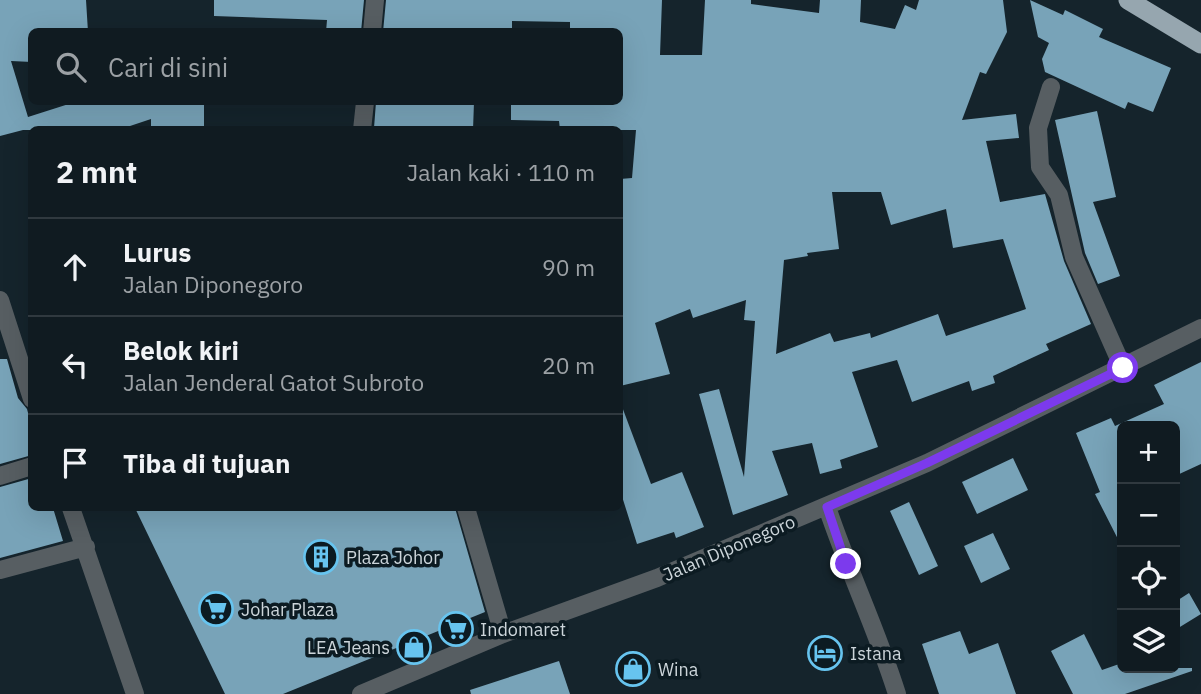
<!DOCTYPE html>
<html lang="id">
<meta charset="utf-8">
<style>
:root{--surface:#101b21;--page:#1e282e;--text:#f1f3f6;--muted:#9ca1a5;--line:#30393f}
body{margin:0;font-family:"IBM Plex Sans",sans-serif;background:var(--page);color:var(--text)}
.controls{position:absolute;right:21px;bottom:21px;display:grid;overflow:hidden;border-radius:10px;box-shadow:0 7px 28px #0002}
.controls button{width:63px;height:63px;display:grid;place-items:center;padding:0;border:0;border-bottom:2px solid var(--line);background:var(--surface);color:var(--text);font:35px sans-serif}
.stop{position:absolute;width:21px;height:21px;margin:-16px;border:5px solid #7c3aed;border-radius:50%;background:#fff}
.stop.end{background:#7c3aed;border-color:#fff;box-shadow:0 2px 7px #0008}
.list{margin:0;padding:0;list-style:none}
h2{display:flex;justify-content:space-between;align-items:center;height:91px;margin:0;padding:0 28px;font-size:30px}
h2 small{font-size:23px;font-weight:400;color:var(--muted)}
.list li{display:grid;grid-template-columns:46px 1fr auto;gap:21px;align-items:center;box-sizing:border-box;height:98px;padding:0 28px;border-top:2px solid var(--line)}
.list b{display:block;font-size:26px;white-space:nowrap}
.list p{margin:0;font-size:23px;white-space:nowrap;color:var(--muted)}
.list em{font-size:23px;font-style:normal;color:var(--muted)}
.icon{flex:none;width:38px;height:38px;fill:none;stroke:currentColor;stroke-width:2;stroke-linecap:round;stroke-linejoin:round}
.map{position:relative;flex:none;width:1201px;height:694px;overflow:hidden}
.search{position:absolute;background:var(--surface);box-shadow:0 7px 28px #0002;left:28px;top:28px;width:595px;height:77px;display:flex;align-items:center;gap:18px;box-sizing:border-box;padding:0 24px;border-radius:10px;color:var(--muted);font-size:26px}
.panel{position:absolute;background:var(--surface);box-shadow:0 7px 28px #0002;left:28px;top:126px;width:595px;height:385px;border-radius:10px}
.map>svg:first-child{display:block}
.building{fill:#78a3b8;fill-rule:evenodd}
.lines{fill:none;stroke-linecap:round;stroke-linejoin:round}
.minor{stroke:#575e62;stroke-width:18}
.trunk{stroke:#96a6af;stroke-width:19}
.route{stroke:#7c3aed;stroke-width:9}
.labels{text-anchor:middle;dominant-baseline:central;stroke-width:7;stroke-linejoin:round;paint-order:stroke}
.street-label{font-size:18px;fill:#ccd5da;stroke:#0c1b22}
.poi-label{font-size:18px;fill:#ccd5da;stroke:#0c1b22;text-anchor:start}
</style>
<div class="map">
<svg width="1201" height="694" viewBox="0 0 1201 694">
<rect width="100%" height="100%" fill="#15242c"/>
<!-- building -->
<path class="building" d="M 0,0 L 86,0 L 88,32 L 32,32 L 32,62 L 11,61 L 28,117 L 75,102 L 204,102 L 204,130 L 151,130 L 151,119 L 118,130 L 23,130 L 0,136 Z
M 214,0 L 364,0 L 361,32 L 326,32 L 327,20 L 214,16 Z
M 386,0 L 662,0 L 660,55 L 702,55 L 705,0 L 751,0 L 751,4 L 819,13 L 820,0 L 861,0 L 860,22 L 895,29 L 905,5 L 916,10 L 919,0 L 1003,0 L 1007,32 L 986,74 L 980,72 L 962,120 L 1016,114 L 1019,138 L 986,141 L 1000,202 L 1045,194 L 1064,261 L 1091,324 L 1046,344 L 1049,350 L 993,376 L 995,383 L 972,391 L 969,381 L 912,402 L 897,360 L 852,372 L 878,447 L 840,460 L 842,468 L 820,474 L 812,443 L 772,451 L 788,495 L 733,515 L 699,394 L 719,389 L 744,477 L 755,321 L 744,320 L 746,300 L 693,318 L 690,309 L 655,323 L 670,374 L 620,386 L 620,179 L 632,178 L 636,130 L 560,130 L 559,121 L 511,120 L 511,102 L 620,102 L 620,32 L 570,32 L 570,22 L 512,21 L 512,32 L 383,32 ZM 832,192 L 881,192 L 891,225 L 946,209 L 953,248 L 1003,239 L 1026,309 L 946,336 L 938,314 L 871,338 L 870,333 L 834,342 L 830,333 L 776,354 L 784,260 L 808,256 L 807,253 L 839,249 Z
M 1030,0 L 1063,15 L 1065,10 L 1103,29 L 1099,37 L 1171,68 L 1153,112 L 1128,102 L 1125,109 L 1045,72 L 1042,59 L 1049,43 L 1038,37 Z
M 376,102 L 474,102 L 473,130 L 374,128 Z
M 1097,111 L 1116,197 L 1093,202 L 1120,276 L 1098,284 L 1085,253 L 1055,120 Z
M 0,359 L 7,359 L 18,398 L 27,409 L 32,428 L 32,455 L 0,464 Z
M 1201,362 L 1201,464 L 1175,476 L 1175,426 L 1122,426 L 1122,547 L 1095,494 L 1100,492 L 1076,433 L 1111,418 L 1115,426 L 1164,404 L 1154,385 Z
M 621,404 L 651,484 L 682,472 L 704,527 L 676,538 L 674,532 L 637,544 L 620,490 Z
M 1013,458 L 1028,490 L 977,514 L 962,482 Z
M 32,478 L 32,508 L 53,508 L 63,541 L 0,558 L 0,487 Z
M 909,502 L 938,566 L 919,575 L 890,511 Z
M 135,508 L 455,508 L 485,612 L 283,694 L 225,694 Z
M 993,533 L 1010,569 L 981,583 L 964,546 Z
M 1189,593 L 1201,614 L 1175,630 L 1175,602 Z
M 960,631 L 969,654 L 998,643 L 1016,694 L 939,694 L 922,644 Z
M 1084,634 L 1102,670 L 1122,663 L 1122,668 L 1192,668 L 1192,671 L 1125,694 L 1073,694 L 1051,651 Z
M 559,661 L 570,694 L 471,694 L 470,690 Z"/>
<g class="lines">
<!-- minor -->
<path class="minor" d="M 372,32 L 375,0
M 1051,87 L 1038,128 L 1040,167 L 1059,195 L 1074,257 L 1123,368
M 362,130 L 365,102
M 0,300 L 32,399
M 0,476 L 32,466
M 827,507 C 848,570 877,630 897,694
M 71,508 L 135,694
M 466,508 L 503,634
M 0,570 L 86,547
M 361,694 L 503,634 L 657,578 L 927,463 L 1201,328"/>
<!-- trunk -->
<path class="trunk" d="M 1128,0 L 1201,44"/>
</g>
<g class="lines">
<!-- route -->
<path class="route" d="M 846,564 L 827,507 L 927,463 L 1123,368"/>
</g>
<!-- icons -->
<defs>
<g id="building-ring" transform="scale(1.75)"><circle r="9.5" fill="#0c1b22" stroke="#67c4ef" stroke-width="1.5"/><path d="M-4-6H4V6H1V3H-1V6H-4ZM-2.5-4.3h1.7v1.8h-1.7ZM.8-4.3h1.7v1.8H.8ZM-2.5-1h1.7V.8h-1.7ZM.8-1h1.7V.8H.8Z" fill="#67c4ef"/></g>
<g id="supermarket-ring" transform="scale(1.75)"><circle r="9.5" fill="#0c1b22" stroke="#67c4ef" stroke-width="1.5"/><path d="M-6-5.5h2.5l.6 2H6L4.5 2H-2.5L-4.4-4H-6ZM-1.5 3.2a1.3 1.3 0 1 0 .1 0ZM3 3.2a1.3 1.3 0 1 0 .1 0Z" fill="#67c4ef"/></g>
<g id="shop-ring" transform="scale(1.75)"><circle r="9.5" fill="#0c1b22" stroke="#67c4ef" stroke-width="1.5"/><path d="M-5-2.5h2.3a2.7 3.5 0 0 1 5.4 0H5L5.5 6h-11ZM-1.5-2.5h3a1.5 2.3 0 0 0-3 0Z" fill="#67c4ef"/></g>
<g id="hotel-ring" transform="scale(1.75)"><circle r="9.5" fill="#0c1b22" stroke="#67c4ef" stroke-width="1.5"/><path d="M-6-4.5h1.5V1H6V5H4.5V3h-9V5H-6ZM-4 0a1.8 1.8 0 1 1 3.6 0ZM.5 0V-2.5h3Q6-2.5 6 0Z" fill="#67c4ef"/></g>
</defs>
<g fill-rule="evenodd">
<use href="#building-ring" x="321" y="557"/>
<use href="#supermarket-ring" x="216" y="609"/>
<use href="#supermarket-ring" x="456" y="629"/>
<use href="#shop-ring" x="414" y="647"/>
<use href="#hotel-ring" x="825" y="653"/>
<use href="#shop-ring" x="633" y="669"/>
</g>
<g class="labels">
<!-- street labels -->
<g class="street-label">
<text transform="translate(729 548) rotate(-23)">Jalan Diponegoro</text>
</g>
<!-- poi labels -->
<g class="poi-label">
<text x="346" y="557">Plaza Johor</text>
<text x="241" y="609">Johar Plaza</text>
<text x="480" y="629">Indomaret</text>
<text x="390" y="647" text-anchor="end">LEA Jeans</text>
<text x="850" y="653">Istana</text>
<text x="658" y="669">Wina</text>
</g>
</g>
</svg>
<div class="controls">
<button>+</button>
<button>−</button>
<button><svg class="icon" aria-label="locate" viewBox="0 0 24 24"><circle cx="12" cy="12" r="6"/><path d="M12 2v4M12 18v4M2 12h4M18 12h4"/></svg></button>
<button><svg class="icon" aria-label="layers" viewBox="0 0 24 24"><path d="M12 4l9 5-9 5-9-5zM3 14l9 5 9-5"/></svg></button>
</div>
<div class="stop" style="left:1123px;top:368px"></div>
<div class="stop end" style="left:846px;top:564px"></div>
<div class="search"><svg class="icon" aria-label="search" viewBox="0 0 24 24"><circle cx="10" cy="10" r="6"/><path d="M15 15l6 6"/></svg>Cari di sini</div>
<section class="panel">
<h2>2 mnt<small>Jalan kaki · 110 m</small></h2>
<ul class="list">
<li><svg class="icon" aria-label="ahead" viewBox="0 0 24 24"><path d="M12 20V5M6 11l6-6 6 6"/></svg><div><b>Lurus</b><p>Jalan Diponegoro</p></div><em>90 m</em></li>
<li><svg class="icon" aria-label="left" viewBox="0 0 24 24"><path d="M17 20v-9H6M10 6l-5 5 5 5"/></svg><div><b>Belok kiri</b><p>Jalan Jenderal Gatot Subroto</p></div><em>20 m</em></li>
<li><svg class="icon" aria-label="arrive" viewBox="0 0 24 24"><path d="M6 21V4h12l-3 4 3 4H6"/></svg><div><b>Tiba di tujuan</b></div></li>
</ul>
</section>
</div>
